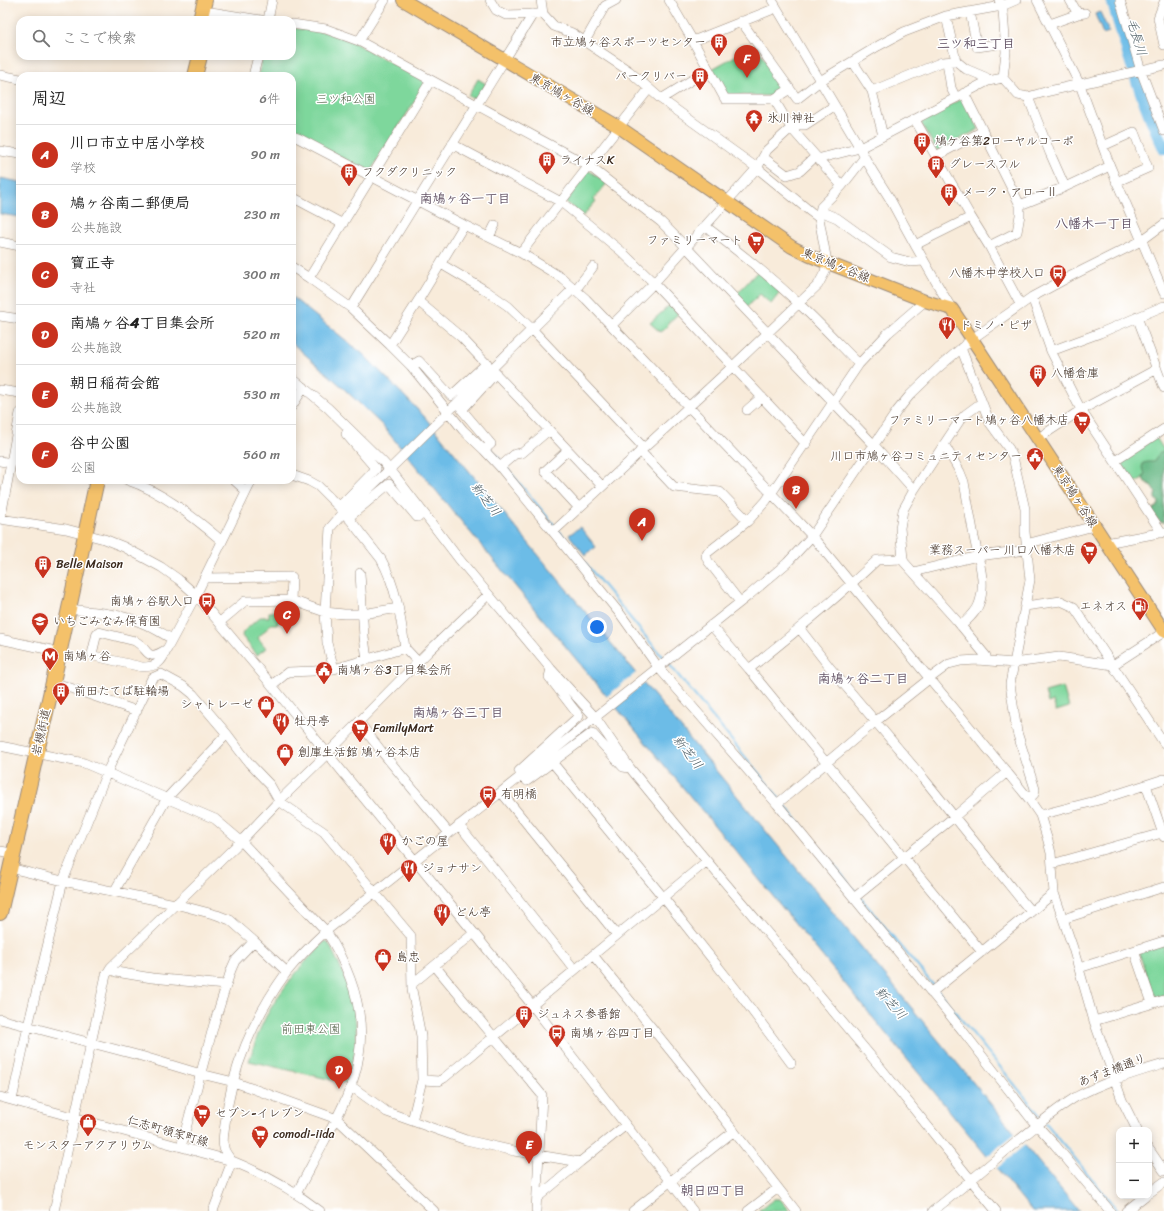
<!DOCTYPE html>
<html lang="ja">
<meta charset="utf-8">
<style>
:root{--surface:#fff;--page:#f2f2f2;--text:#222;--muted:#767676;--line:#e0e0e0;--accent:#c8321e}
body{margin:0;font-family:Sriracha,"Klee One",sans-serif;background:var(--page);color:var(--text)}
.controls{position:absolute;right:12px;bottom:12px;display:grid;overflow:hidden;border-radius:8px;box-shadow:0 2px 10px #0003}
.controls button{width:36px;height:36px;display:grid;place-items:center;padding:0;border:0;border-bottom:1px solid var(--line);background:var(--surface);color:var(--text);font:20px sans-serif}
.you{position:absolute;left:597px;top:627px;width:14px;height:14px;margin:-10px;border:3px solid #fff;border-radius:50%;background:#1a73e8;box-shadow:0 0 0 6px #1a73e833}
.badge{display:grid;place-items:center;width:26px;height:26px;border-radius:50%;background:var(--accent);color:#fff;font-size:13px;font-weight:700}
.pin{position:absolute;translate:-50% -33px;filter:drop-shadow(0 1px 2px #0008)}
.pin::after{content:'';position:absolute;top:21px;width:14px;height:12px;background:inherit;clip-path:polygon(0 0,100% 0,50% 100%)}
.list{margin:0;padding:0;list-style:none}
h2{display:flex;justify-content:space-between;align-items:center;height:52px;margin:0;padding:0 16px;font-size:17px}
h2 small{font-size:13px;font-weight:400;color:var(--muted)}
.list li{display:grid;grid-template-columns:26px 1fr auto;gap:12px;align-items:center;box-sizing:border-box;height:60px;padding:0 16px;border-top:1px solid var(--line)}
.list b{display:block;font-size:15px;white-space:nowrap}
.list p{margin:0;font-size:13px;white-space:nowrap;color:var(--muted)}
.list em{font-size:13px;font-style:normal;color:var(--muted)}
.icon{flex:none;width:22px;height:22px;fill:none;stroke:currentColor;stroke-width:2;stroke-linecap:round;stroke-linejoin:round}
.map{position:relative;flex:none;width:1164px;height:1211px;overflow:hidden}
.search{position:absolute;background:var(--surface);box-shadow:0 2px 10px #0003;left:16px;top:16px;width:280px;height:44px;display:flex;align-items:center;gap:10px;box-sizing:border-box;padding:0 14px;border-radius:12px;color:var(--muted);font-size:15px}
.panel{position:absolute;background:var(--surface);box-shadow:0 2px 10px #0003;left:16px;top:72px;width:280px;height:412px;border-radius:12px}
.map>svg:first-child{display:block}
.green{fill:#7ed79c;stroke:#5c805d}
.forest{fill:#66b884;stroke:#507151}
.water{fill:#6cbce7;stroke:#547382}
.pier{fill:#f8ebda}
.lines{fill:none;stroke-linecap:round;stroke-linejoin:round}
.stream{stroke:#6cbce7;stroke-width:2}
.river{stroke:#6cbce7;stroke-width:12}
.minor-casing{stroke:#9a8a7c;stroke-width:10}
.major-casing{stroke:#9a8a7c;stroke-width:14}
.highway-casing{stroke:#9a8a7c;stroke-width:16}
.minor{stroke:#fff;stroke-width:9}
.major{stroke:#f4c16a;stroke-width:12}
.highway{stroke:#f4c16a;stroke-width:14}
.labels{text-anchor:middle;dominant-baseline:central;stroke-width:3;stroke-linejoin:round;paint-order:stroke}
.poi-label{font-size:12px;fill:#3b2a1e;stroke:#fff;text-anchor:start}
.street-label{font-size:12px;fill:#3b2a1e;stroke:#fff}
.park-label{font-size:12px;fill:#4f5e44;stroke:#fff}
.water-label{font-size:13px;font-style:italic;fill:#4c5d64;stroke:#fff}
.neighbourhood-label{font-size:13px;font-weight:bold;fill:#625264;stroke:#fff}
</style>
<div class="map">
<svg width="1164" height="1211" viewBox="0 0 1164 1211">
<rect width="100%" height="100%" fill="#fff"/>
<filter id="ink" filterUnits="userSpaceOnUse"><feTurbulence type="fractalNoise" baseFrequency=".025" numOctaves="2"/><feDisplacementMap in="SourceGraphic" scale="8" xChannelSelector="R" yChannelSelector="G"/><feConvolveMatrix kernelMatrix="1 2 1 2 8 2 1 2 1" color-interpolation-filters="sRGB"/></filter>
<filter id="wash" filterUnits="userSpaceOnUse"><feTurbulence type="fractalNoise" baseFrequency=".012" numOctaves="4" result="noise"/><feDisplacementMap in="SourceGraphic" scale="16" xChannelSelector="R" yChannelSelector="G"/><feGaussianBlur stdDeviation="0.9" result="paint"/><feColorMatrix in="noise" values="0 0 0 0 0 0 0 0 0 0 0 0 0 0 0 0 0 1.4 0 .05"/><feComposite in="paint" operator="in"/></filter>
<g filter="url(#wash)">
<rect width="100%" height="100%" fill="#f8ebda"/>
<!-- green -->
<path class="green" d="M 292,28 L 324,32 L 351,41 L 424,81 L 425,85 L 372,169 L 368,171 L 292,133 L 292,76 L 258,76 L 263,56 L 292,56 Z
M 755,45 L 783,86 L 782,89 L 772,96 L 729,95 L 726,93 L 712,69 Z
M 478,79 L 486,84 L 477,98 L 474,99 L 468,96 Z
M 961,99 L 964,100 L 979,129 L 937,151 L 921,123 L 921,120 Z
M 588,170 L 607,183 L 594,199 L 596,201 L 583,216 L 566,202 Z
M 758,271 L 781,291 L 771,304 L 760,294 L 746,308 L 735,296 Z
M 670,305 L 678,314 L 667,324 L 668,326 L 660,332 L 650,323 Z
M 1154,438 L 1157,439 L 1164,450 L 1164,464 L 1135,483 L 1121,463 L 1122,460 Z
M 280,601 L 287,601 L 293,608 L 293,620 L 278,620 L 278,624 L 271,624 L 258,638 L 266,648 L 257,655 L 242,636 L 243,632 L 260,617 L 269,617 L 269,612 L 280,611 Z
M 1063,687 L 1069,707 L 1056,711 L 1053,701 L 1048,703 L 1045,692 Z
M 325,941 L 328,942 C 353,990 367,1030 346,1083 L 249,1061 C 253,1050 256,1039 260,1029 C 275,995 300,967 325,941 Z
M 1164,945 L 1164,996 L 1156,999 L 1154,997 L 1139,953 Z
M 774,1199 L 780,1199 L 790,1211 L 758,1211 Z"/>
<!-- forest -->
<path class="forest" d="M 1161,452 L 1164,454 L 1164,523 L 1160,522 L 1152,514 L 1153,509 L 1157,507 L 1159,503 L 1158,501 L 1155,499 L 1155,495 L 1156,493 L 1151,485 L 1145,482 L 1143,478 L 1145,473 L 1142,468 L 1143,463 L 1148,462 L 1154,462 L 1157,456 Z"/>
<!-- water -->
<path class="water" d="M 1100,12 L 1109,32 L 1103,34 L 1095,14 Z
M 0,178 L 20,182 L 20,217 L 0,214 Z
M 292,297 L 363,354 L 423,415 L 1079,1211 L 1032,1211 L 734,849 L 461,521 L 382,425 L 340,385 L 292,343 Z
M 580,527 L 596,547 L 585,555 L 569,535 Z"/>
<!-- pier -->
<path class="pier" d="M 637,672 L 645,682 L 614,707 L 606,697 Z
M 1017,1132 L 1026,1144 L 996,1169 L 986,1157 Z"/>
<g class="lines">
<!-- stream -->
<path class="stream" d="M 490,448 L 501,461
M 505,466 L 555,526
M 559,531 L 664,659
M 669,664 L 779,798
M 783,803 L 856,892
M 860,897 L 934,986
M 938,991 L 1042,1118
M 1046,1123 L 1118,1211"/>
<!-- river -->
<path class="river" d="M 1112,0 C 1127,50 1141,101 1164,148"/>
</g>
</g>
<g filter="url(#ink)">
<g class="lines">
<!-- minor casing -->
<g class="minor-casing">
<path id="minor" d="M 490,0 L 496,10 L 506,15 L 537,14
M 541,0 L 543,14 L 554,26 L 572,33 L 629,71 L 661,99 L 757,168 L 811,212 L 819,218
M 669,0 L 693,41 L 725,99 L 774,99 L 791,128 L 842,186
M 772,0 L 860,148 C 868,166 880,182 890,199 C 910,236 930,273 952,309
M 999,0 L 1002,6 L 1003,11 L 1006,52 L 1003,78 L 1018,95 L 1028,97 L 1050,153 L 1065,187
M 1037,0 L 1080,85 L 1110,166 L 1164,293
M 1070,0 L 1078,14
M 1120,0 L 1141,71 L 1164,131
M 1164,2 L 1158,18 L 1164,45
M 211,12 L 261,20
M 970,12 L 977,47 L 1005,43
M 946,16 L 956,61
M 268,20 L 272,0
M 741,21 L 790,89
M 292,24 L 326,29 L 359,41 L 589,166 L 661,222 L 686,247 L 874,445 L 914,490
M 1050,24 L 1078,14 L 1085,13
M 359,41 L 385,0
M 585,41 L 605,6 L 616,0
M 693,41 L 776,8
M 853,62 L 872,91 L 883,136
M 947,62 L 951,88 L 956,98
M 0,75 L 20,79
M 253,76 L 258,56
M 872,91 L 942,62 L 956,61 L 966,69 L 985,77 L 988,81
M 964,93 L 1020,205 L 1020,215 L 1017,232 L 989,246
M 1028,97 L 1045,92 L 1164,65
M 661,99 L 708,70
M 774,99 L 790,89 L 797,99 L 820,81 L 878,46 L 904,32 L 946,16 L 1002,6 L 1016,0
M 915,120 L 971,217 L 989,246 L 1020,304
M 292,136 L 298,138 L 464,225 L 521,253 L 562,278 L 586,299 L 812,536 L 1029,799
M 452,144 L 561,202 L 621,251 L 654,283 L 806,444
M 1103,146 L 1134,132 L 1148,168 L 1116,182
M 0,151 L 20,154
M 936,156 L 983,131
M 763,157 L 787,175 L 800,171 L 815,157
M 817,159 L 860,148 L 988,81 L 1003,78
M 292,197 L 343,224
M 1020,205 L 1065,187 L 1110,166
M 820,211 L 837,218 L 891,257 L 910,262 L 924,261
M 705,226 C 738,251 769,275 798,303 C 819,322 839,344 859,364
M 489,237 L 495,225
M 0,242 L 20,246
M 915,245 L 971,217
M 521,253 L 619,127 L 649,89
M 441,264 L 485,290 L 508,306 L 532,329 L 644,448
M 292,267 L 309,278 L 351,308 L 390,345 L 411,366 L 463,430 L 484,450 L 500,467 L 621,615 L 658,667 L 777,804 L 962,1030 L 1032,1120 L 1055,1145 L 1110,1211
M 309,278 L 431,80
M 576,289 L 593,267
M 1032,297 L 1051,351 L 1081,410 L 1162,533
M 418,301 L 461,337 L 602,486
M 351,308 L 533,14
M 0,316 L 20,319
M 1137,317 L 1164,388
M 612,325 L 654,283 L 757,168 L 767,150 L 791,128 L 795,125 L 805,125 L 834,106
M 390,345 L 418,301 L 464,225
M 961,348 L 990,423 L 1009,449 L 1013,457 L 1025,509 L 1025,532 L 1030,580 L 1010,684 L 1017,732 L 1035,789 L 1034,794 L 1029,799 L 1040,815 L 1048,841 L 1051,853 L 1054,893 L 1073,948 L 1094,1021 L 1122,1100 L 1137,1130
M 1051,351 L 1100,333 L 1164,306
M 411,366 L 419,361 L 451,396 L 487,363
M 292,378 L 328,408 L 383,462 L 393,473 L 459,559 L 551,669 L 595,717 L 630,768 L 675,823 L 880,1067 L 996,1211
M 0,390 L 20,393
M 981,403 L 966,414 L 960,420 L 914,490 L 903,510 L 900,528 L 903,559 L 904,562 L 957,621 L 986,656 L 986,660
M 292,406 L 304,387
M 747,410 L 762,397
M 20,413 L 11,463 L 2,511 L 0,519 L 66,529 L 104,539 L 124,547 L 161,567 L 178,579 L 196,595 L 265,677 L 474,933 L 532,1005 L 693,1211
M 1037,439 L 1081,410 L 1157,369
M 944,444 L 960,472 L 964,482 C 967,500 971,518 974,537 C 978,558 987,583 979,604 C 976,613 968,619 961,626
M 484,450 L 491,444 L 462,410 L 496,373
M 568,450 L 545,471 L 579,508
M 640,451 L 674,487 L 720,492 L 748,521
M 0,461 L 11,463
M 1115,461 L 1164,429
M 500,467 L 515,454 L 522,453 L 549,430
M 292,475 L 309,481 L 318,486 L 344,512 L 381,559 C 396,586 401,618 405,648
M 127,480 C 161,491 195,518 222,541
M 234,480 L 246,491
M 339,507 L 376,469 L 346,434 L 348,430
M 348,518 L 389,484 L 417,517 L 424,514
M 553,532 L 733,366 L 818,285 L 825,272 L 827,262 L 819,218 L 821,207 L 842,186 L 864,158
M 1106,543 L 1164,532
M 1026,544 L 1094,526
M 913,572 L 978,556 L 1026,550
M 360,573 L 364,637 L 367,660
M 205,578 L 292,577 L 291,600
M 740,602 L 708,561 L 706,556 L 707,553 L 748,521 L 766,501 L 859,364 L 888,333 L 925,301
M 1025,606 L 1061,601 L 1074,607 L 1164,743
M 69,609 C 93,612 120,613 142,623 C 153,627 163,634 172,639
M 220,622 L 245,601 L 291,600 L 325,612 L 344,614 L 362,614 L 399,608
M 711,625 L 749,669 L 982,952
M 800,629 L 831,669 L 924,779 L 1031,912
M 0,639 L 51,650
M 167,649 C 144,663 151,650 135,641 L 99,632 L 97,633 L 92,654 L 94,656 L 142,667 C 157,667 162,662 167,649 L 196,595 L 252,480
M 334,669 L 327,643 L 325,612 L 330,528 L 344,512 L 390,469 L 574,288
M 551,669 L 549,677 L 579,716 L 519,771 L 527,781 L 592,733 L 623,767 L 630,768
M 749,669 C 793,634 837,598 877,560 L 903,559
M 53,682 L 137,711
M 272,685 L 288,672 L 314,671 L 334,669 L 405,648 L 418,662
M 359,722 L 382,752 L 449,833
M 0,746 L 84,763 L 215,819 L 241,841 L 326,931 C 349,967 366,1011 359,1055 C 355,1085 339,1114 325,1140 C 315,1158 306,1176 296,1194
M 552,762 L 663,897 L 739,993 L 791,1063
M 1146,785 L 1164,837
M 501,792 L 617,935
M 777,804 L 875,722 L 929,679 L 949,664 L 961,661 L 977,660 L 1014,663 L 1059,657 L 1113,665 L 1164,632
M 1040,815 L 1099,800 L 1164,779
M 459,825 L 575,970
M 0,851 L 6,852
M 1052,864 L 1162,833
M 10,868 L 63,881 L 175,904 L 217,915 L 230,920 L 254,941 L 287,972
M 114,892 L 167,798 L 227,734
M 854,898 L 954,817 L 1007,772
M 1063,919 L 1164,887
M 1134,951 L 1152,1003
M 593,955 L 690,1075 L 796,1211
M 435,966 L 542,1095 L 536,1211
M 111,967 L 116,972 L 152,978 L 225,985
M 1079,968 L 1164,941
M 412,984 L 474,933
M 931,993 L 1054,893
M 0,1019 L 141,1056 L 201,1074 L 234,1082 L 337,1119 L 434,1211
M 1094,1021 L 1164,1000
M 422,1080 L 439,1081 L 444,1078 L 707,861
M 351,1086 L 387,1112 L 466,1140 L 514,1151 L 580,1162 L 626,1125
M 0,1097 L 232,1161 C 264,1174 293,1190 320,1211
M 12,1100 L 28,1026 L 63,881 L 107,772 L 152,678 L 161,674 L 183,686 L 193,694 L 227,734 L 249,763 L 270,785 L 279,801 L 324,832 L 411,936 L 412,990 L 421,1036 L 422,1080 L 412,1121
M 181,1147 L 214,1024 L 231,970 L 235,961 L 254,941
M 1149,1149 L 1164,1171
M 1149,1193 L 1164,1182
M 537,1198 L 580,1162
M 54,1211 L 106,975 L 111,967 L 241,841 L 279,801 L 327,754 L 429,651 L 488,595
M 213,1211 L 232,1161 C 229,1157 225,1153 224,1148 C 222,1141 224,1132 225,1124 C 231,1070 254,1017 286,973 C 298,958 312,944 326,931 L 748,596 L 787,563 L 812,536 L 897,411 L 910,395 L 938,368 L 972,339 L 1032,297 L 1069,277 L 1141,241 L 1164,224
M 633,1211 L 734,1131
M 748,1211 L 778,1188
M 933,1211 C 962,1188 991,1163 1020,1139 C 1038,1125 1056,1109 1076,1097 C 1103,1082 1134,1073 1164,1064
M 1126,1211 L 1145,1196"/>
</g>
<!-- major casing -->
<g class="major-casing">
<path id="major" d="M 403,0 L 619,127 L 792,247 L 810,256 L 925,301 L 952,309 L 972,339 L 1164,631"/>
</g>
<!-- highway casing -->
<g class="highway-casing">
<path id="highway" d="M 200,20 L 205,0
M 195,76 L 200,56
M 0,913 L 53,682 L 97,480"/>
</g>
<!-- minor -->
<use href="#minor" class="minor"/>
<!-- major -->
<use href="#major" class="major"/>
<!-- highway -->
<use href="#highway" class="highway"/>
</g>
</g>
<!-- icons -->
<defs>
<g id="building-pin" transform="scale(0.9)"><path d="M0 17L-7.5 6A9.5 9.5 0 1 1 7.5 6Z" fill="#c8321e" stroke="#fff"/><path d="M-4-6H4V6H1V3H-1V6H-4ZM-2.5-4.3h1.7v1.8h-1.7ZM.8-4.3h1.7v1.8H.8ZM-2.5-1h1.7V.8h-1.7ZM.8-1h1.7V.8H.8Z" fill="#fff"/></g>
<g id="temple-pin" transform="scale(0.9)"><path d="M0 17L-7.5 6A9.5 9.5 0 1 1 7.5 6Z" fill="#c8321e" stroke="#fff"/><path d="M0-6L5-2H3V0L6.5 2.5H4V6H1.5V3h-3V6H-4V2.5H-6.5L-3 0V-2H-5Z" fill="#fff"/></g>
<g id="supermarket-pin" transform="scale(0.9)"><path d="M0 17L-7.5 6A9.5 9.5 0 1 1 7.5 6Z" fill="#c8321e" stroke="#fff"/><path d="M-6-5.5h2.5l.6 2H6L4.5 2H-2.5L-4.4-4H-6ZM-1.5 3.2a1.3 1.3 0 1 0 .1 0ZM3 3.2a1.3 1.3 0 1 0 .1 0Z" fill="#fff"/></g>
<g id="bus-pin" transform="scale(0.9)"><path d="M0 17L-7.5 6A9.5 9.5 0 1 1 7.5 6Z" fill="#c8321e" stroke="#fff"/><path d="M-5-6H5V4H4V6H2V4H-2V6H-4V4H-5ZM-3.5-4V0h7V-4ZM-3.5 1.2v1.5H-2V1.2ZM2 1.2v1.5H3.5V1.2Z" fill="#fff"/></g>
<g id="restaurant-pin" transform="scale(0.9)"><path d="M0 17L-7.5 6A9.5 9.5 0 1 1 7.5 6Z" fill="#c8321e" stroke="#fff"/><path d="M-5-6h1v4h1v-4h1v4h1v-4h1v5L-1.5 .5V6h-2V.5L-5-1ZM5-6V6H3V1.5H1.5Q1.5-4 5-6Z" fill="#fff"/></g>
<g id="civic-pin" transform="scale(0.9)"><path d="M0 17L-7.5 6A9.5 9.5 0 1 1 7.5 6Z" fill="#c8321e" stroke="#fff"/><path d="M-.6-6.5H3V-4.5H.6V-3L4-1V1h2V6H-6V1h2V-1L-.6-3ZM-1.2 2.5V6h2.4V2.5Z" fill="#fff"/></g>
<g id="fuel-pin" transform="scale(0.9)"><path d="M0 17L-7.5 6A9.5 9.5 0 1 1 7.5 6Z" fill="#c8321e" stroke="#fff"/><path d="M-5.5-6h7V0h2V4h1.3V-2.5L3-4.5l.8-.8L6-3V5H2.5V1h-1V6h-7ZM-4.2-4.7v3.2H.2V-4.7Z" fill="#fff"/></g>
<g id="school-pin" transform="scale(0.9)"><path d="M0 17L-7.5 6A9.5 9.5 0 1 1 7.5 6Z" fill="#c8321e" stroke="#fff"/><path d="M0-5L7-2L0 1L-7-2ZM-4 1L0 2.5L4 1V4Q0 6-4 4Z" fill="#fff"/></g>
<g id="metro-pin" transform="scale(0.9)"><path d="M0 17L-7.5 6A9.5 9.5 0 1 1 7.5 6Z" fill="#c8321e" stroke="#fff"/><path d="M-5.5 5V-5H-3L0 0L3-5H5.5V5H3V-.5L0 4L-3-.5V5Z" fill="#fff"/></g>
<g id="shop-pin" transform="scale(0.9)"><path d="M0 17L-7.5 6A9.5 9.5 0 1 1 7.5 6Z" fill="#c8321e" stroke="#fff"/><path d="M-5-2.5h2.3a2.7 3.5 0 0 1 5.4 0H5L5.5 6h-11ZM-1.5-2.5h3a1.5 2.3 0 0 0-3 0Z" fill="#fff"/></g>
</defs>
<g fill-rule="evenodd">
<use href="#building-pin" x="719" y="42"/>
<use href="#building-pin" x="700" y="76"/>
<use href="#temple-pin" x="754" y="118"/>
<use href="#building-pin" x="922" y="141"/>
<use href="#building-pin" x="547" y="160"/>
<use href="#building-pin" x="936" y="164"/>
<use href="#building-pin" x="349" y="172"/>
<use href="#building-pin" x="949" y="192"/>
<use href="#supermarket-pin" x="756" y="240"/>
<use href="#bus-pin" x="1058" y="273"/>
<use href="#restaurant-pin" x="947" y="325"/>
<use href="#building-pin" x="1038" y="373"/>
<use href="#supermarket-pin" x="1082" y="420"/>
<use href="#civic-pin" x="1035" y="456"/>
<use href="#supermarket-pin" x="1089" y="550"/>
<use href="#building-pin" x="43" y="564"/>
<use href="#bus-pin" x="207" y="601"/>
<use href="#fuel-pin" x="1140" y="606"/>
<use href="#school-pin" x="40" y="621"/>
<use href="#metro-pin" x="50" y="656"/>
<use href="#civic-pin" x="324" y="670"/>
<use href="#building-pin" x="61" y="691"/>
<use href="#shop-pin" x="266" y="704"/>
<use href="#restaurant-pin" x="281" y="721"/>
<use href="#supermarket-pin" x="360" y="728"/>
<use href="#shop-pin" x="285" y="752"/>
<use href="#bus-pin" x="488" y="794"/>
<use href="#restaurant-pin" x="388" y="841"/>
<use href="#restaurant-pin" x="409" y="868"/>
<use href="#restaurant-pin" x="442" y="912"/>
<use href="#shop-pin" x="383" y="957"/>
<use href="#building-pin" x="524" y="1014"/>
<use href="#bus-pin" x="557" y="1033"/>
<use href="#supermarket-pin" x="202" y="1113"/>
<use href="#shop-pin" x="88" y="1122"/>
<use href="#supermarket-pin" x="260" y="1134"/>
</g>
<g class="labels">
<!-- poi labels -->
<g class="poi-label">
<text x="706" y="42" text-anchor="end">市立鳩ヶ谷スポーツセンター</text>
<text x="687" y="76" text-anchor="end">パークリバー</text>
<text x="767" y="118">氷川神社</text>
<text x="935" y="141">鳩ケ谷第2ローヤルコーポ</text>
<text x="560" y="160">ライナスK</text>
<text x="949" y="164">グレースフル</text>
<text x="362" y="172">フクダクリニック</text>
<text x="962" y="192">メーク・アローⅡ</text>
<text x="743" y="240" text-anchor="end">ファミリーマート</text>
<text x="1045" y="273" text-anchor="end">八幡木中学校入口</text>
<text x="960" y="325">ドミノ・ピザ</text>
<text x="1051" y="373">八幡倉庫</text>
<text x="1069" y="420" text-anchor="end">ファミリーマート鳩ヶ谷八幡木店</text>
<text x="1022" y="456" text-anchor="end">川口市鳩ヶ谷コミュニティセンター</text>
<text x="1076" y="550" text-anchor="end">業務スーパー 川口八幡木店</text>
<text x="56" y="564">Belle Maison</text>
<text x="194" y="601" text-anchor="end">南鳩ヶ谷駅入口</text>
<text x="1127" y="606" text-anchor="end">エネオス</text>
<text x="53" y="621">いちごみなみ保育園</text>
<text x="63" y="656">南鳩ヶ谷</text>
<text x="337" y="670">南鳩ヶ谷3丁目集会所</text>
<text x="74" y="691">前田たてば駐輪場</text>
<text x="253" y="704" text-anchor="end">シャトレーゼ</text>
<text x="294" y="721">牡丹亭</text>
<text x="373" y="728">FamilyMart</text>
<text x="298" y="752">創庫生活館 鳩ヶ谷本店</text>
<text x="501" y="794">有明橋</text>
<text x="401" y="841">かごの屋</text>
<text x="422" y="868">ジョナサン</text>
<text x="455" y="912">どん亭</text>
<text x="396" y="957">島忠</text>
<text x="537" y="1014">ジュネス参番館</text>
<text x="570" y="1033">南鳩ヶ谷四丁目</text>
<text x="215" y="1113">セブン-イレブン</text>
<text x="273" y="1134">comodi-iida</text>
<text x="88" y="1145" text-anchor="middle">モンスターアクアリウム</text>
</g>
<!-- street labels -->
<g class="street-label">
<text transform="translate(562 94) rotate(30)">東京鳩ヶ谷線</text>
<text transform="translate(836 265) rotate(22)">東京鳩ヶ谷線</text>
<text transform="translate(1075 496) rotate(57)">東京鳩ヶ谷線</text>
<text transform="translate(41 732) rotate(-77)">岩槻街道</text>
<text transform="translate(1112 1070) rotate(-21)">あずま橋通り</text>
<text transform="translate(168 1131) rotate(16)">仁志町領家町線</text>
</g>
<!-- park labels -->
<g class="park-label">
<text x="346" y="99">三ツ和公園</text>
<text x="311" y="1029">前田東公園</text>
</g>
<!-- water labels -->
<g class="water-label">
<text transform="translate(1137 37) rotate(73)">毛長川</text>
<text transform="translate(486 499) rotate(52)">新芝川</text>
<text transform="translate(688 752) rotate(52)">新芝川</text>
<text transform="translate(891 1003) rotate(48)">新芝川</text>
</g>
<!-- neighbourhood labels -->
<g class="neighbourhood-label">
<text x="976" y="43">三ツ和三丁目</text>
<text x="465" y="198">南鳩ヶ谷一丁目</text>
<text x="1094" y="223">八幡木一丁目</text>
<text x="863" y="678">南鳩ヶ谷二丁目</text>
<text x="458" y="712">南鳩ヶ谷三丁目</text>
<text x="713" y="1190">朝日四丁目</text>
</g>
</g>
</svg>
<div class="controls">
<button>+</button>
<button>−</button>
</div>
<div class="you"></div>
<div class="pin badge" style="left:642px;top:541px">A</div>
<div class="pin badge" style="left:796px;top:509px">B</div>
<div class="pin badge" style="left:287px;top:634px">C</div>
<div class="pin badge" style="left:339px;top:1089px">D</div>
<div class="pin badge" style="left:529px;top:1164px">E</div>
<div class="pin badge" style="left:747px;top:78px">F</div>
<div class="search"><svg class="icon" aria-label="search" viewBox="0 0 24 24"><circle cx="10" cy="10" r="6"/><path d="M15 15l6 6"/></svg>ここで検索</div>
<section class="panel">
<h2>周辺<small>6件</small></h2>
<ul class="list">
<li><span class="badge">A</span><div><b>川口市立中居小学校</b><p>学校</p></div><em>90 m</em></li>
<li><span class="badge">B</span><div><b>鳩ヶ谷南二郵便局</b><p>公共施設</p></div><em>230 m</em></li>
<li><span class="badge">C</span><div><b>寶正寺</b><p>寺社</p></div><em>300 m</em></li>
<li><span class="badge">D</span><div><b>南鳩ヶ谷4丁目集会所</b><p>公共施設</p></div><em>520 m</em></li>
<li><span class="badge">E</span><div><b>朝日稲荷会館</b><p>公共施設</p></div><em>530 m</em></li>
<li><span class="badge">F</span><div><b>谷中公園</b><p>公園</p></div><em>560 m</em></li>
</ul>
</section>
</div>
